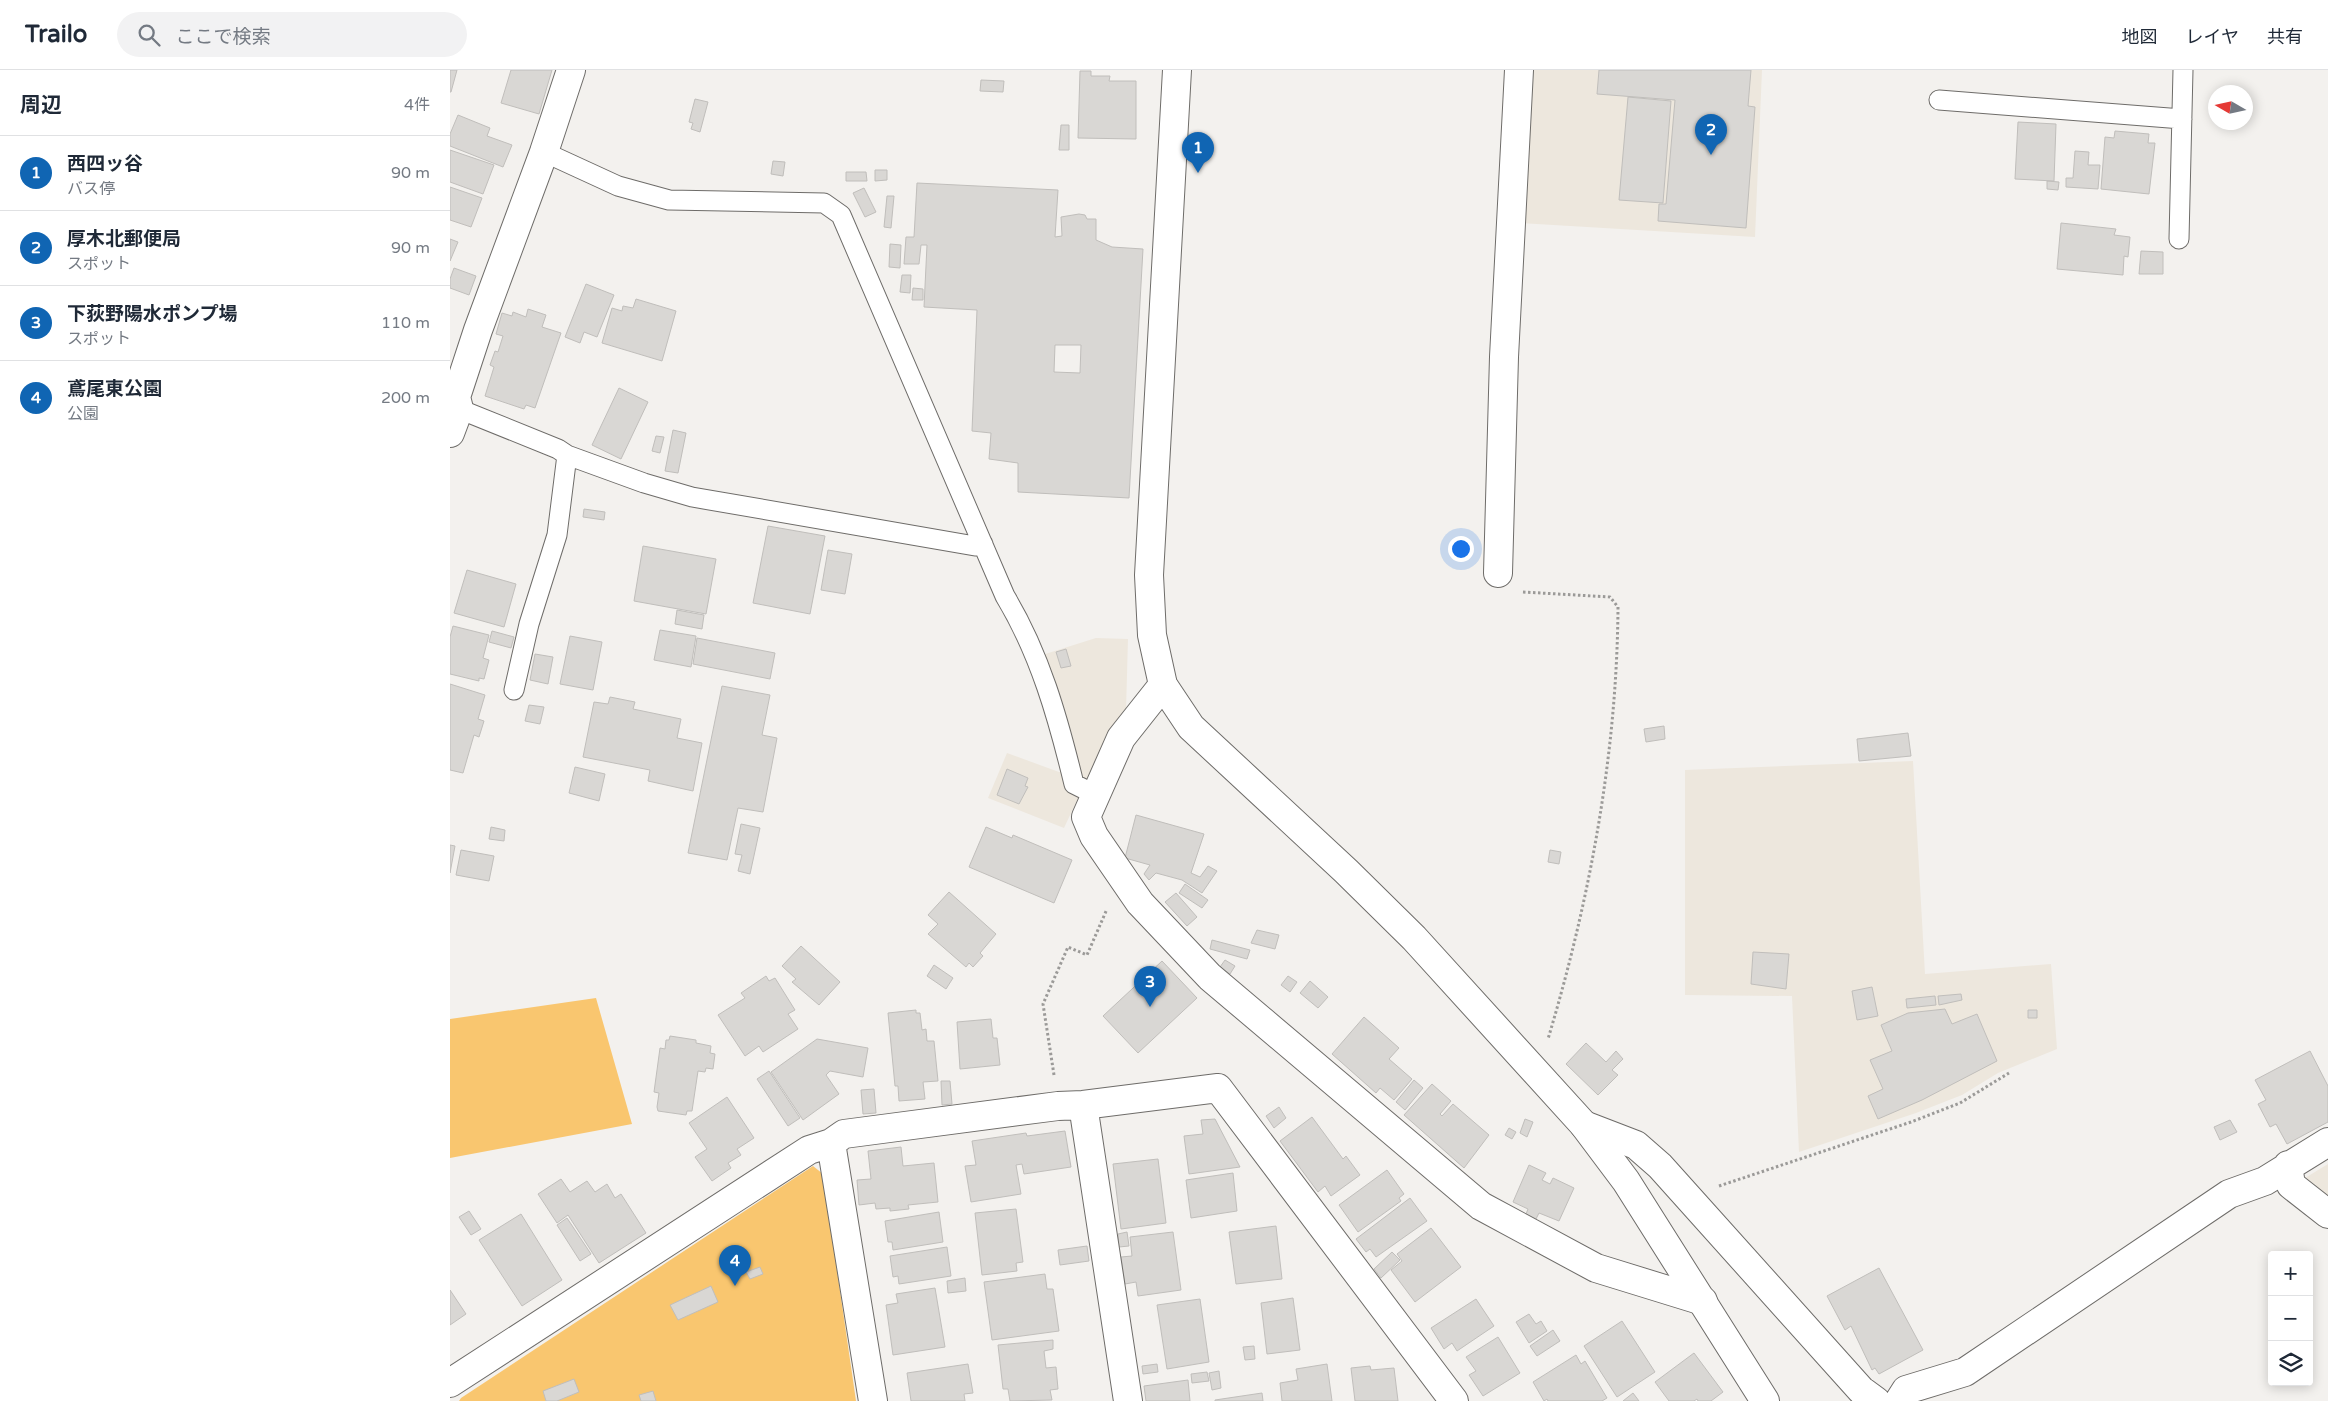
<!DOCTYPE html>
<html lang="ja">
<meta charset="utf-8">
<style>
:root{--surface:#fff;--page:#f2f2f3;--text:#1f2937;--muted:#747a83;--line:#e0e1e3;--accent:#1065b3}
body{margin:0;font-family:"Varela Round","Noto Sans JP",sans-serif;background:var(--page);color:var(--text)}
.controls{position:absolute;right:15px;bottom:15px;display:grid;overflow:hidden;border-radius:5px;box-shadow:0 2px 12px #0003}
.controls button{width:45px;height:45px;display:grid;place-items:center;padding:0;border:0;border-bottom:1px solid var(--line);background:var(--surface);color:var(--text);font:25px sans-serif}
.compass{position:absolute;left:1758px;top:15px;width:45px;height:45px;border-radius:50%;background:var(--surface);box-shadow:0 2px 12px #0003;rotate:279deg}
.you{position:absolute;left:1010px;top:478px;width:18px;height:18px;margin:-12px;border:4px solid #fff;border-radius:50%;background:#1a73e8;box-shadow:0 0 0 8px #1a73e833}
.badge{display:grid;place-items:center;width:32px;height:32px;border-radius:50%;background:var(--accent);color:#fff;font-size:16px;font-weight:700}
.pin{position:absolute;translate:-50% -41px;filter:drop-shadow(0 1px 2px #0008)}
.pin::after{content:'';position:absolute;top:26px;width:18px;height:15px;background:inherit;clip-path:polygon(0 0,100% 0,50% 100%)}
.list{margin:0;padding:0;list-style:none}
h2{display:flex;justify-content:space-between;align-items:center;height:65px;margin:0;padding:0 20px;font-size:21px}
h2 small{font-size:16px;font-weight:400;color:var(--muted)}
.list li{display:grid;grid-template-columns:32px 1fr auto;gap:15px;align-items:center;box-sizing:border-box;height:75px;padding:0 20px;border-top:1px solid var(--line)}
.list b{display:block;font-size:19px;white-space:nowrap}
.list p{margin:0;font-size:16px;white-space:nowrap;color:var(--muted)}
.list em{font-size:16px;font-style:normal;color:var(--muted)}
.icon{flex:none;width:28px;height:28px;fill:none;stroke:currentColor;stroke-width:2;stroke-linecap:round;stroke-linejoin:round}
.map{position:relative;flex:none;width:1878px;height:1331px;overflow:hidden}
header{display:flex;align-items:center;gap:30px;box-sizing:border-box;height:70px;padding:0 25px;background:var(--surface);border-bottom:1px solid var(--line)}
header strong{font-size:24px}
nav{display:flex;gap:28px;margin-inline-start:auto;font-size:18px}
.search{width:350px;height:45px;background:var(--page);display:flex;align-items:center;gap:12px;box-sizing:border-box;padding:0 18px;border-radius:28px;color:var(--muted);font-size:19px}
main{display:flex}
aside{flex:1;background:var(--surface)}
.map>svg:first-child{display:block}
.built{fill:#ede7dd}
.green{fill:#f9c66f}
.building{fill:#d9d7d4;stroke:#c0bebb;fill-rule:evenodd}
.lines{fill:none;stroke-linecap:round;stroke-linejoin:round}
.lane-casing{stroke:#6e6c69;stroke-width:21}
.street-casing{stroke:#6e6c69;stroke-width:30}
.secondary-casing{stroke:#6e6c69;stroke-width:30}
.path{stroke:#9b9a98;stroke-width:3;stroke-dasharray:2.5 2.5;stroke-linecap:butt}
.lane{stroke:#fff;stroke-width:19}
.street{stroke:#fff;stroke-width:28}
.secondary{stroke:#fff;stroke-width:28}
</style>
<header>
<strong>Trailo</strong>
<div class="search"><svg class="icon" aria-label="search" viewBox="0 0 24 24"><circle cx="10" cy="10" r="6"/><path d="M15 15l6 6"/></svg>ここで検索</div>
<nav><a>地図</a><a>レイヤ</a><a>共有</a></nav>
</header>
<main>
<aside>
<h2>周辺<small>4件</small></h2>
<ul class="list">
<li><span class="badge">1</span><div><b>西四ッ谷</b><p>バス停</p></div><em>90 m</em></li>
<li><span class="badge">2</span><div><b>厚木北郵便局</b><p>スポット</p></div><em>90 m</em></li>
<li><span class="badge">3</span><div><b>下荻野陽水ポンプ場</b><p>スポット</p></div><em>110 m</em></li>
<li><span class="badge">4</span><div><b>鳶尾東公園</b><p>公園</p></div><em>200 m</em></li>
</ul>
</aside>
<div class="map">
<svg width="1878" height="1331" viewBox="0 0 1878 1331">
<rect width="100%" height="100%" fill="#f3f1ee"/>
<!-- built -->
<path class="built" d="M 1076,0 L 1312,0 L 1305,167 L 1069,153 Z
M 646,568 L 678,569 L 676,640 L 628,728 L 614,758 L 538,728 L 557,683 L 609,702 L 625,699 L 592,585 Z
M 1463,691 L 1475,904 L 1601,894 L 1607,979 L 1548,1003 L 1512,1025 L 1466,1043 L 1349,1082 L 1342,926 L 1235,925 L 1235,700 Z
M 1878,1094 L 1878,1126 L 1855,1108 Z"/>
<!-- green -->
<path class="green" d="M 146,928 L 182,1054 L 0,1088 L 0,949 Z
M 363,1096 L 373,1104 L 406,1331 L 9,1331 L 11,1328 Z"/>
<!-- building -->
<path class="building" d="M 0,0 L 7,0 L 1,22 L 0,22 Z
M 61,0 L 102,0 L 89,44 L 51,33 Z
M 1149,0 L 1301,0 L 1298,36 L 1305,37 L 1296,158 L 1208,151 L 1209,134 L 1216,134 L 1225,30 L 1147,24 Z
M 630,1 L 641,1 L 641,6 L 660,6 L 659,11 L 686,11 L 686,69 L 628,68 Z
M 531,10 L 554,11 L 553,22 L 530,21 Z
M 1178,27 L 1221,31 L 1213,133 L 1169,130 Z
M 245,29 L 258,32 L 250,62 L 241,59 L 243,53 L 239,52 Z
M 8,45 L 40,58 L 37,66 L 62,75 L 53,97 L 0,76 L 0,64 Z
M 1568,52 L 1606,54 L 1604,111 L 1565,109 Z
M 611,55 L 619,55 L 619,80 L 609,80 Z
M 1665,61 L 1699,64 L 1698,73 L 1705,73 L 1699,124 L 1651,119 L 1655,67 L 1664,68 Z
M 0,80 L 44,95 L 33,124 L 0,112 Z
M 1625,81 L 1639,82 L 1638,95 L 1650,95 L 1648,119 L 1616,117 L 1616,108 L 1623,108 Z
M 323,91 L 335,92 L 333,106 L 321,104 Z
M 425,100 L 437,100 L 437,110 L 425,111 Z
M 396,102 L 416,102 L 417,111 L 396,111 Z
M 1597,111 L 1609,112 L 1608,120 L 1597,119 Z
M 467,113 L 608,120 L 605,167 L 612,166 L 611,147 L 629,144 L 635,145 L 637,149 L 646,149 L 646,170 L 662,177 L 693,179 L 679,428 L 568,422 L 568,393 L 539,389 L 541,363 L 522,361 L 527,240 L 474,237 L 477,175 L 471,175 L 469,194 L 454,194 L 456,167 L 464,167 ZM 605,275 L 631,275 L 630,303 L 604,302 Z
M 0,117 L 32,128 L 21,157 L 0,150 Z
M 414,118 L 426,142 L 415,147 L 403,123 Z
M 437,126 L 444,126 L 441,158 L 434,157 Z
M 1611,153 L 1666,159 L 1664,165 L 1680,167 L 1678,187 L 1674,186 L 1673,205 L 1607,199 Z
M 0,169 L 8,172 L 0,191 Z
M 440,174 L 451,175 L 450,198 L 439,197 Z
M 1691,181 L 1713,182 L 1713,204 L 1689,204 Z
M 4,198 L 26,206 L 19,225 L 0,218 L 0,209 Z
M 452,205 L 461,205 L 460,223 L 450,222 Z
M 136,214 L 164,225 L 147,267 L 134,262 L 130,273 L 115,267 Z
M 463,218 L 473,219 L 473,230 L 462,230 Z
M 186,229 L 226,241 L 212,291 L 152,273 L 162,238 L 172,241 L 173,236 L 183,238 Z
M 78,239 L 96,245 L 92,257 L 111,263 L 85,338 L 76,335 L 74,339 L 35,326 L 44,297 L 40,295 L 45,281 L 48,282 L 53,266 L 46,264 L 52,243 L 62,246 L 63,242 L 76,247 Z
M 169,318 L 198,332 L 171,389 L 142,375 Z
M 223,360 L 236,363 L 228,403 L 215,401 Z
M 206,366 L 214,367 L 210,383 L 202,381 Z
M 134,439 L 155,442 L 154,450 L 133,447 Z
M 318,456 L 375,466 L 360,544 L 303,533 Z
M 193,476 L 266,489 L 256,544 L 184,531 Z
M 378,480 L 402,484 L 395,524 L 371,520 Z
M 17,500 L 66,514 L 54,557 L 4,543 Z
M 227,540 L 254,545 L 252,559 L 225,554 Z
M 3,556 L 39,565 L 33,588 L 39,590 L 34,609 L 29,608 L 29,611 L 0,604 L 0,567 Z
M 210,560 L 246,566 L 241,597 L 204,590 Z
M 42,561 L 64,567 L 61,578 L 39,572 Z
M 120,566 L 152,572 L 143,620 L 110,614 Z
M 247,568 L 325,583 L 320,609 L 243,594 Z
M 616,579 L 621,596 L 611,598 L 606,582 Z
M 85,584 L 103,587 L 98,614 L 80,610 Z
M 0,614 L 35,625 L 28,649 L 34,651 L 29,667 L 24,665 L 13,703 L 0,700 Z
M 272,616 L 320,625 L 312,665 L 327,668 L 313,742 L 288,738 L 277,790 L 238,783 Z
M 160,627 L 185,632 L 183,639 L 231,649 L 227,668 L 252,673 L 243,721 L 198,711 L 200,700 L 133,687 L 144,632 L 158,634 Z
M 79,635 L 94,637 L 90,654 L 75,651 Z
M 1214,656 L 1215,669 L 1196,672 L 1194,659 Z
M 1458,663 L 1461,686 L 1409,691 L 1407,669 Z
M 125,697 L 155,704 L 149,731 L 119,723 Z
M 557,699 L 578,708 L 575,716 L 578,717 L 569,734 L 547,725 Z
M 686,745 L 754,764 L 741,803 L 750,807 L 758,796 L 767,801 L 752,823 L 732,810 L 706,803 L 699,810 L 694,804 L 700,795 L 675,788 Z
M 291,754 L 310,758 L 300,804 L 288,801 L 292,785 L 285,784 Z
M 41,757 L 55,760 L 54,771 L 39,769 Z
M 536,757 L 562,768 L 563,765 L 622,790 L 604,833 L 519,797 Z
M 0,775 L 5,776 L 0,803 Z
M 11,780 L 44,786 L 39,811 L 6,805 Z
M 1100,780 L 1111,782 L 1109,794 L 1098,792 Z
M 735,814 L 758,830 L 752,838 L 729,823 Z
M 499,822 L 546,864 L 530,883 L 533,886 L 523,897 L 519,893 L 516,897 L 478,864 L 488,854 L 478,845 Z
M 726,823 L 747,847 L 737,856 L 715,832 Z
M 807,860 L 829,865 L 825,879 L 801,873 Z
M 762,870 L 800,880 L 797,889 L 760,879 Z
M 351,876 L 390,912 L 369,935 L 342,912 L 346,909 L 332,896 Z
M 1303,882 L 1339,884 L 1336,919 L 1301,914 Z
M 775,890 L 785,896 L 780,904 L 770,897 Z
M 712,891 L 747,928 L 688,983 L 653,946 Z
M 484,895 L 503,908 L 496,919 L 477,906 Z
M 316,906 L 319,911 L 325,908 L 345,940 L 338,944 L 348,959 L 313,982 L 309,976 L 295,986 L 268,945 L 295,928 L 291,923 Z
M 838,906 L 847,912 L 840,922 L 831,915 Z
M 860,911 L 878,927 L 868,938 L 850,923 Z
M 1422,917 L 1428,946 L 1407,950 L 1402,921 Z
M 1511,924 L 1512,930 L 1489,935 L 1488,926 Z
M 1485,926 L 1486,935 L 1457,938 L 1456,929 Z
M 1495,939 L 1502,954 L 1527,944 L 1547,991 L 1472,1030 L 1428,1049 L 1418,1026 L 1433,1019 L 1420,990 L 1442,981 L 1431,955 L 1458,943 Z
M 466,940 L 466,943 L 470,943 L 472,960 L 476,959 L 477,971 L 484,971 L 488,1011 L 473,1012 L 475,1029 L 449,1031 L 448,1016 L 445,1016 L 438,943 Z
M 1578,940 L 1587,940 L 1587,948 L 1578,948 Z
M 914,947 L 949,978 L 939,989 L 962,1009 L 944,1030 L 930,1018 L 926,1023 L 882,984 Z
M 541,949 L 543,968 L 547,968 L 550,995 L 510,999 L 507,952 Z
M 220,966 L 246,970 L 246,973 L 261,976 L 260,983 L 265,984 L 263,999 L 256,998 L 255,1002 L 248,1001 L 242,1041 L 237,1041 L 236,1045 L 208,1041 L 207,1037 L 209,1023 L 204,1022 L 210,978 L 215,979 L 216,970 L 219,970 Z
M 367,969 L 418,978 L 413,1007 L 380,1001 L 376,1005 L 389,1024 L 353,1050 L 321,1002 Z
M 1136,973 L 1156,992 L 1166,981 L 1173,989 L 1162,1000 L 1168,1005 L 1148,1025 L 1116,994 Z
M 1860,981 L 1878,1016 L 1878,1052 L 1837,1074 L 1826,1054 L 1820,1057 L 1808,1034 L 1816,1030 L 1805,1010 Z
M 319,1001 L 350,1048 L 338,1056 L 307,1009 Z
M 964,1010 L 973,1018 L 955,1040 L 946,1032 Z
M 491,1011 L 500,1011 L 502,1034 L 492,1035 Z
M 982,1014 L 1001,1031 L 990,1044 L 992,1046 L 1003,1034 L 1039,1065 L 1014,1098 L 954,1045 Z
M 424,1019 L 426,1043 L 413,1044 L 411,1020 Z
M 277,1027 L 304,1068 L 287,1079 L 291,1085 L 278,1093 L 281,1098 L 262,1111 L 245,1087 L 257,1079 L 239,1053 Z
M 829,1037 L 836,1048 L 824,1058 L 816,1046 Z
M 862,1047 L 893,1089 L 896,1086 L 910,1105 L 881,1126 L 875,1116 L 868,1122 L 830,1071 Z
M 765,1049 L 790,1097 L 739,1104 L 734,1066 L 753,1064 L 751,1050 Z
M 1075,1049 L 1083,1052 L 1077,1067 L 1070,1063 Z
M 1780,1050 L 1787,1062 L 1770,1070 L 1764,1057 Z
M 1059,1058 L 1066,1062 L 1062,1069 L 1055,1065 Z
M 615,1061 L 621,1097 L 574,1104 L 572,1094 L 566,1095 L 571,1124 L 521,1132 L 515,1096 L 526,1095 L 522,1071 L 576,1063 L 577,1066 Z
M 451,1077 L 453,1096 L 484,1093 L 488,1132 L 458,1135 L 459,1139 L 440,1141 L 440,1138 L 426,1139 L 425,1133 L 409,1135 L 407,1110 L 421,1109 L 418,1081 Z
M 708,1089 L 716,1153 L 671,1159 L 663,1094 Z
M 1079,1095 L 1096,1103 L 1092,1110 L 1100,1114 L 1103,1108 L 1124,1118 L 1109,1151 L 1089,1143 L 1086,1149 L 1076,1144 L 1078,1139 L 1063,1132 Z
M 937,1100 L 954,1124 L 949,1128 L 951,1131 L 908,1162 L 889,1135 Z
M 783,1103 L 787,1141 L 741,1148 L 736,1110 Z
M 111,1109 L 120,1122 L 137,1111 L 145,1122 L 157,1114 L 165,1128 L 171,1124 L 196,1163 L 149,1193 L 118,1145 L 107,1153 L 88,1124 Z
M 960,1128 L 977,1151 L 926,1187 L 920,1179 L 916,1182 L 906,1169 Z
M 566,1139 L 573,1192 L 566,1193 L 567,1201 L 532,1205 L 525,1143 Z
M 19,1141 L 31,1159 L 21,1165 L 9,1147 Z
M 489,1142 L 493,1172 L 443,1180 L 442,1172 L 438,1172 L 435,1151 Z
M 71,1144 L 112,1210 L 72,1236 L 29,1170 Z
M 117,1148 L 141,1184 L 130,1191 L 107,1155 Z
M 826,1156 L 832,1209 L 786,1214 L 779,1162 Z
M 981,1158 L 1011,1197 L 965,1232 L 941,1200 L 952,1191 L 947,1184 Z
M 677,1162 L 679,1176 L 669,1177 L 668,1164 Z
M 723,1162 L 731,1220 L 688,1226 L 686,1212 L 675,1214 L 671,1187 L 682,1186 L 680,1167 Z
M 637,1176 L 639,1191 L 610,1195 L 608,1180 Z
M 497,1177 L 501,1206 L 449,1214 L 448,1206 L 443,1207 L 440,1186 Z
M 942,1182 L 950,1190 L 931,1208 L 924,1199 Z
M 310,1197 L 313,1204 L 300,1209 L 296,1202 Z
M 1429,1198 L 1473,1280 L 1429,1304 L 1425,1298 L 1422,1300 L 1401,1256 L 1395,1260 L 1377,1226 Z
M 595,1204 L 597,1219 L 603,1219 L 609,1261 L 542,1270 L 534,1212 Z
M 515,1208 L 516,1221 L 498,1223 L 497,1211 Z
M 261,1216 L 268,1232 L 228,1250 L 220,1235 Z
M 485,1218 L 495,1277 L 443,1285 L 436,1235 L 448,1233 L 446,1224 Z
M 0,1220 L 16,1244 L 0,1255 Z
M 843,1228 L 850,1280 L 817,1284 L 811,1233 Z
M 750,1229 L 759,1292 L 717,1299 L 707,1235 Z
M 1026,1229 L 1044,1256 L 1007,1281 L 1002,1273 L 994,1279 L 981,1258 Z
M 1079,1244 L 1086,1254 L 1091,1251 L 1097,1261 L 1079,1273 L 1066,1252 Z
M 1172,1251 L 1205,1302 L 1167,1327 L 1134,1276 Z
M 1103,1260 L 1110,1271 L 1087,1286 L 1080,1276 Z
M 1048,1267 L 1070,1303 L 1033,1326 L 1019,1305 L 1026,1301 L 1016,1287 Z
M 603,1270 L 603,1279 L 594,1281 L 596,1298 L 606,1297 L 608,1319 L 600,1320 L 602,1330 L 560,1331 L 558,1319 L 553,1319 L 548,1275 Z
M 804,1276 L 805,1289 L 795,1290 L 793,1277 Z
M 1244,1283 L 1273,1322 L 1261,1331 L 1248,1331 L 1247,1329 L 1244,1331 L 1219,1331 L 1205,1312 Z
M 1126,1285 L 1131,1294 L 1135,1291 L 1157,1328 L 1152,1331 L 1098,1331 L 1097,1329 L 1094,1331 L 1083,1312 Z
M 518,1294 L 523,1323 L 514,1324 L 515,1331 L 461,1331 L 457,1303 Z
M 707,1294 L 708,1302 L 693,1304 L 692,1296 Z
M 877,1294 L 882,1331 L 832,1331 L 830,1313 L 848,1310 L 846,1299 Z
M 920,1296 L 921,1300 L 944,1298 L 948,1331 L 905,1331 L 901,1298 Z
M 769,1301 L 771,1318 L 762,1320 L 759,1303 Z
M 757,1302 L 759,1311 L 742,1313 L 741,1304 Z
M 124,1309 L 129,1322 L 107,1331 L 96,1331 L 93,1321 Z
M 738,1310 L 740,1331 L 696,1331 L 694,1316 Z
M 203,1321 L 206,1331 L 191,1331 L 189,1325 Z
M 812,1323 L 813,1331 L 765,1331 L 765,1330 Z
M 1183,1323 L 1189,1331 L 1173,1331 Z"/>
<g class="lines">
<!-- lane casing -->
<g class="lane-casing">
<path id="lane" d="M 1489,30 L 1732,49
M 94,82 L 168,116 L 219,130 L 374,133 L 391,145 L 555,526 C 590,584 608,648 624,714 L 644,724
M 1729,169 L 1733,0
M 9,339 L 108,379 L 117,385 L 107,465 L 79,554 L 64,620
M 117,385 L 194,413 L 242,427 L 525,476 L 533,474"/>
</g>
<!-- street casing -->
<g class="street-casing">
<path id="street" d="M 0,324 L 6,327 L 28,260 L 94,82 L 121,0
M 0,363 L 9,339 L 6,327
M 1048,503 L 1054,287 L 1069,0
M 713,615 L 671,668 L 636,747 L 644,766 L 690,833 L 760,907 L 1031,1136 L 1146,1198 L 1253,1231
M 633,1035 L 678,1331
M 1134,1055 L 1186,1075 L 1210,1096 L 1411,1320 L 1426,1331
M 381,1073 L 423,1331
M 1838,1095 L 1841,1115 L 1878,1144
M 0,1313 L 359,1080 L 381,1073 L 394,1064 L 608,1036 L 633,1035 L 768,1018 L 1004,1331
M 1449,1331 L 1456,1320 L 1515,1302 L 1779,1124 L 1815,1111 L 1878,1072"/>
</g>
<!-- secondary casing -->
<g class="secondary-casing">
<path id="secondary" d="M 727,0 L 699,505 L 702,565 L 713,615 L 741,657 L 896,801 L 964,868 L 1134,1055 L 1176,1111 L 1315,1331"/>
</g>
<!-- path -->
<path class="path" d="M 1073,522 L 1160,527 L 1168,537 C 1167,683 1140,829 1098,969
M 604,1005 L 593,934 L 618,877 L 637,885 L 657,839
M 1269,1116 L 1461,1052 L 1510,1033 L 1559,1003"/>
<!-- lane -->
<use href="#lane" class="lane"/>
<!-- street -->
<use href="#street" class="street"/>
<!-- secondary -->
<use href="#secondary" class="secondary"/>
</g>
</svg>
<div class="controls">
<button>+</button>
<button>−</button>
<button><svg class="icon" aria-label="layers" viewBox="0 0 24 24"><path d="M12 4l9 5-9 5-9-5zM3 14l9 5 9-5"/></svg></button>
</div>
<svg class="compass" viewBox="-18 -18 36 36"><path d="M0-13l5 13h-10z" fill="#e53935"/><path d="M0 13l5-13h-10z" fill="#747a83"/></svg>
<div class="you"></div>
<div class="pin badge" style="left:748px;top:103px">1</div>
<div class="pin badge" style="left:1261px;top:85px">2</div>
<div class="pin badge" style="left:700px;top:937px">3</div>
<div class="pin badge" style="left:285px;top:1216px">4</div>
</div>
</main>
